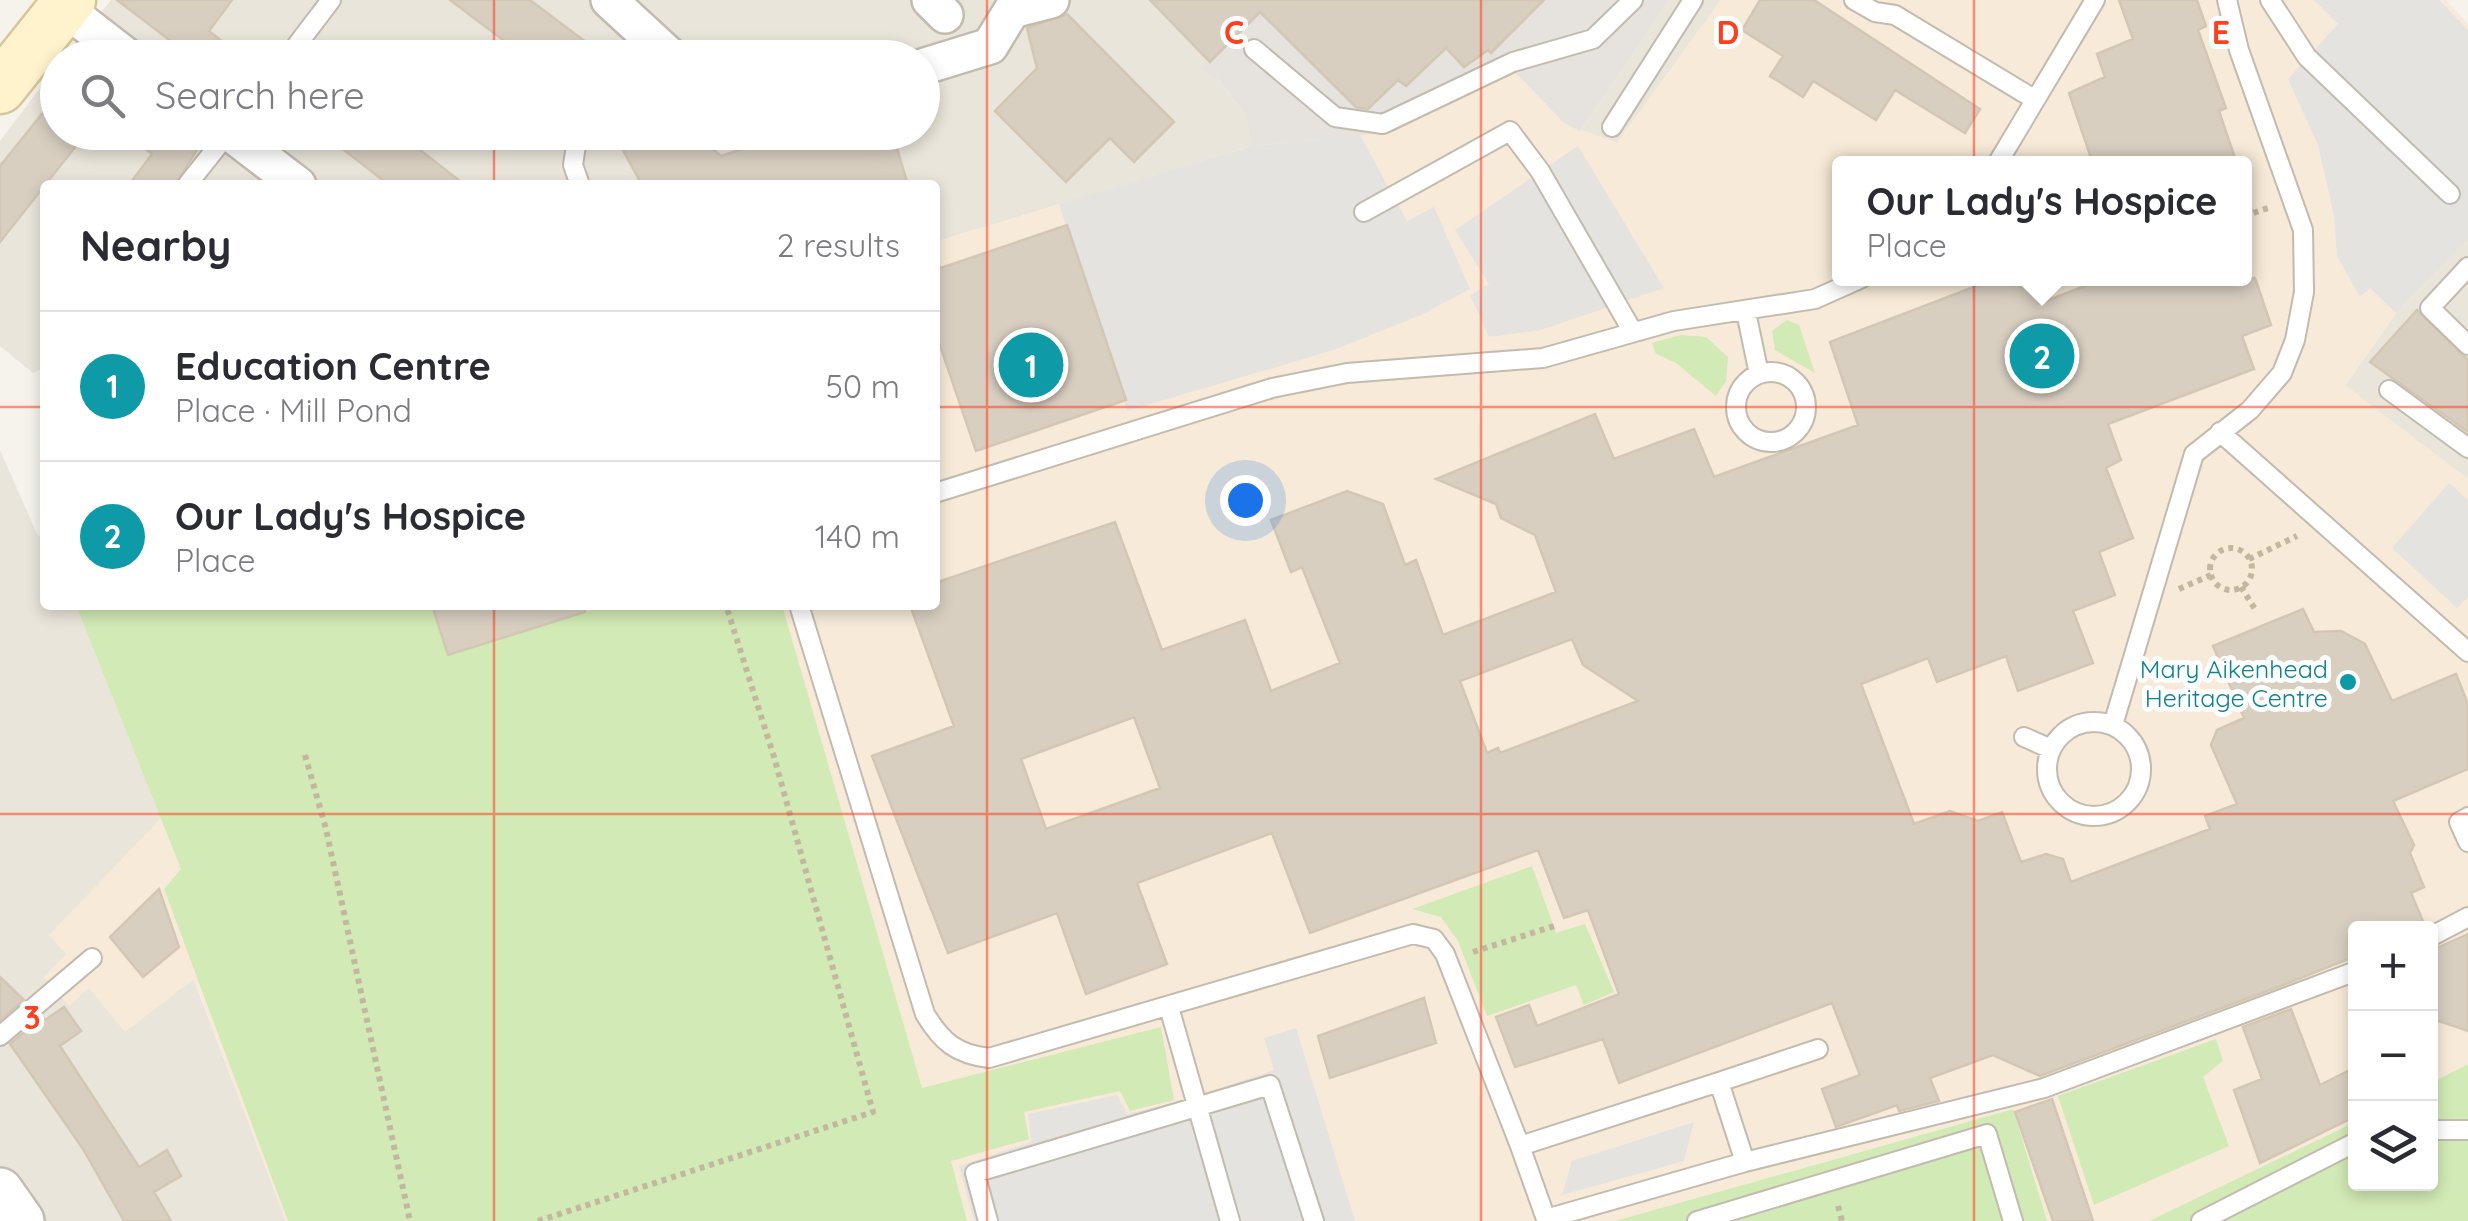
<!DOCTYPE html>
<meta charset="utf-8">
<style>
:root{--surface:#fff;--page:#f2f2f3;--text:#2b2b33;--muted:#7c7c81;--line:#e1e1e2;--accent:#b45309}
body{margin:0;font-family:Quicksand,sans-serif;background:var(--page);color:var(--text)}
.controls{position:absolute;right:30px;bottom:30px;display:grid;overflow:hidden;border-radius:10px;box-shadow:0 5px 15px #0003}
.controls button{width:90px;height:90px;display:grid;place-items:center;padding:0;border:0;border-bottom:2px solid var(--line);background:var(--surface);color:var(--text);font:50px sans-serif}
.you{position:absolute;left:1245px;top:500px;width:35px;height:35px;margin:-25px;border:8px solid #fff;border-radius:50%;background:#1a73e8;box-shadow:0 0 0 15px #1a73e833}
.badge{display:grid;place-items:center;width:65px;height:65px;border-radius:50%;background:var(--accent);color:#fff;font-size:32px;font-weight:700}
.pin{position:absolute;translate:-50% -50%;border:5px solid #fff;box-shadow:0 2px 10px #0006}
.popup{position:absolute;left:1832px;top:156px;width:420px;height:130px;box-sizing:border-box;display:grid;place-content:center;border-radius:10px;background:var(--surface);filter:drop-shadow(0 2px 8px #0005);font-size:32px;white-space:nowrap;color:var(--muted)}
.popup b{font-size:38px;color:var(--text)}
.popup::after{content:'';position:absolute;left:50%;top:100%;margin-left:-20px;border:20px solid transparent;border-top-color:var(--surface)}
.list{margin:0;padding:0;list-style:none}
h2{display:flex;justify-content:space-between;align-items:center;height:130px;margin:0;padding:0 40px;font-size:42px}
h2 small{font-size:32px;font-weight:400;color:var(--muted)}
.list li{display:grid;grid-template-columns:65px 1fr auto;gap:30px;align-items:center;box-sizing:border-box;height:150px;padding:0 40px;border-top:2px solid var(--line)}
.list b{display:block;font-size:38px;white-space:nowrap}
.list p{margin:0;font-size:32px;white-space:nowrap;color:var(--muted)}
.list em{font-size:32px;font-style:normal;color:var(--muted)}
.icon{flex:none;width:55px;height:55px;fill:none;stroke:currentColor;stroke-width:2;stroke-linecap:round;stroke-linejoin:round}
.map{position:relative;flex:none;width:2468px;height:1221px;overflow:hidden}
.search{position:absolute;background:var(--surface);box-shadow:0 5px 15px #0003;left:40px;top:40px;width:900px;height:110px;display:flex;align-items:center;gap:25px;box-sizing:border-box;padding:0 35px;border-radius:55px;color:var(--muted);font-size:38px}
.panel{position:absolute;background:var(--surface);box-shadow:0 5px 15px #0003;left:40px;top:180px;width:900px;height:430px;border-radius:10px}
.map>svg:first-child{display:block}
.residential{fill:#eae5da}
.commercial{fill:#f7ead8;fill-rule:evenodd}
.industrial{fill:#e6e2dd}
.green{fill:#d2eab5}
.parking{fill:#e5e3e0}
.building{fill:#d8cfc1;stroke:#d3c7b4;stroke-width:2.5;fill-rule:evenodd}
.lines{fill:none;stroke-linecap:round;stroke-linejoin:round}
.service-casing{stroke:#c2bbae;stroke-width:22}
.minor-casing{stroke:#c2bbae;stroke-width:40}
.tertiary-casing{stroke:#c2bbae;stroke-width:50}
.secondary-casing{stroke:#d6c79b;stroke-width:55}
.path{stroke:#c4b79f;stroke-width:6;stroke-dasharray:5 5;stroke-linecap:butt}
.service{stroke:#fff;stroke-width:18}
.minor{stroke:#fff;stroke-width:35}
.tertiary{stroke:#fff;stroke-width:45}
.secondary{stroke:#fff3cd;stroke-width:50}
.grid{fill:none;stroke:#fc3f1d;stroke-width:2.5;stroke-opacity:0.55}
.culture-dot{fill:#0f9aa8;stroke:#fff;stroke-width:4}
.labels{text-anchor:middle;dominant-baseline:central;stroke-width:10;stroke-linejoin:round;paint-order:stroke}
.culture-label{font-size:25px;fill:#0d838f;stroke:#fff;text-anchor:end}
.grid-label{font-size:32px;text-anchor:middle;font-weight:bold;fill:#fc3f1d;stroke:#fff;stroke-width:10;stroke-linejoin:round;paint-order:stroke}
</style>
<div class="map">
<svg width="2468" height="1221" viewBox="0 0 2468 1221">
<rect width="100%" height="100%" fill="#f6f3ec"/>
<!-- residential -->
<path class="residential" d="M 111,0 L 1150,0 L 1210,62 L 1203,67 L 1218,79 L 1245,115 L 1252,146 L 935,242 L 935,185 L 45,185 L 45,368 L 33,373 L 0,346 L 0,141 L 57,66 L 58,132 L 922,132 L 922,58 L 65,57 Z
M 1669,0 L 1721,0 L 1617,143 L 1580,131 Z
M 2468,240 L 2468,479 L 2345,386 L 2396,313 Z
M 0,450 L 38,536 L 45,534 L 45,605 L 77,605 L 181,869 L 193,978 L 286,1221 L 0,1221 Z"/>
<!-- commercial -->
<path class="commercial" d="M 1721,0 L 2446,0 L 2468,24 L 2468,240 L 2396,313 L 2345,385 L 2468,479 L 2468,1064 L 2431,1083 L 2430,928 L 2356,928 L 2355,1122 L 2149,1221 L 2047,1221 L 2012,1109 L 1615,1221 L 286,1221 L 194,979 L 125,1032 L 89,988 L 69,1006 L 44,977 L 66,954 L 49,935 L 161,818 L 77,605 L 935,605 L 935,242 L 1252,146 L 1393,132 L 1515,72 L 1564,123 L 1617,143 ZM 1840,164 L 2244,164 L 2244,278 L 1840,278 Z"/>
<!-- industrial -->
<path class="industrial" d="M 1150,0 L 1669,0 L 1580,131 L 1564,123 L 1515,72 L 1393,132 L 1252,146 L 1245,115 L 1219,80 L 1202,68 L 1209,61 Z"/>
<!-- green -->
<path class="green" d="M 1787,320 L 1799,325 L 1815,373 L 1775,350 L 1772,331 Z
M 1681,335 L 1706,337 L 1728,357 L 1726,381 L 1716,396 L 1676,363 L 1656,354 L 1652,343 Z
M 76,605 L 432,605 L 448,655 L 607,605 L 782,605 L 922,1088 L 1161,1027 L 1174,1100 L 1130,1111 L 1120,1091 L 1024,1112 L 1029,1139 L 951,1161 L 967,1221 L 288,1221 L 164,889 L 181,869 Z
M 1532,866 L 1556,933 L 1585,924 L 1614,992 L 1584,1005 L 1576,985 L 1487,1016 L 1458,941 L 1441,917 L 1412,909 Z
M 2216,1039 L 2223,1061 L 2203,1077 L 2229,1146 L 2094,1205 L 2058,1096 Z
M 2468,1064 L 2468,1221 L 2149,1221 L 2355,1122 L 2356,1184 L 2430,1184 L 2431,1083 Z
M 2013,1109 L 2047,1221 L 1615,1221 Z"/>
<!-- parking -->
<path class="parking" d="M 2314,0 L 2439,0 L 2468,30 L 2468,240 L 2396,313 L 2370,288 L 2360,297 L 2337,256 L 2334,215 L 2318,145 L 2288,79 L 2338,24 Z
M 1360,135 L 1407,221 L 1434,207 L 1470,289 L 1421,315 L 1334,350 L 1127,411 L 1059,204 L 1252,146 Z
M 1578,146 L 1664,288 L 1540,330 L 1489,337 L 1470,295 L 1489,284 L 1455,230 Z
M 2449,483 L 2468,500 L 2468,597 L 2457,608 L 2392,548 Z
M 1296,1028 L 1355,1221 L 974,1221 L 959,1166 L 1031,1142 L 1028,1114 L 1117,1095 L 1127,1114 L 1181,1101 L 1274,1070 L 1264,1038 Z
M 1694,1122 L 1684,1161 L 1562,1195 L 1572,1161 Z"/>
<!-- building -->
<path class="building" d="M 117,0 L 232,0 L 209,31 L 243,58 L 193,58 Z
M 450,0 L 530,0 L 607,58 L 527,58 Z
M 1150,0 L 1544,0 L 1491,53 L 1488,50 L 1464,67 L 1446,48 L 1406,86 L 1398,80 L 1368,109 L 1356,107 L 1260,12 L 1210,62 Z
M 1760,0 L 1814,0 L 1980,109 L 1965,133 L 1895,90 L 1876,120 L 1813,81 L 1803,97 L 1770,76 L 1783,56 L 1742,30 Z
M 2119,0 L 2197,0 L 2206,26 L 2198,30 L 2226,108 L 2219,111 L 2237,164 L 2093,164 L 2069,93 L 2105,77 L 2097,54 L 2133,39 Z
M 1067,14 L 1174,122 L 1134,162 L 1110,138 L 1066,182 L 995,111 L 1037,68 L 1027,28 Z
M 58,94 L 58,132 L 87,132 L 0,242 L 0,166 Z
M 124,132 L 208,132 L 175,185 L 129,185 L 152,154 Z
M 321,132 L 397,132 L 465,185 L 389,185 Z
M 613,132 L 692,132 L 721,156 L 794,132 L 892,132 L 908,185 L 642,185 Z
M 1067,225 L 1126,400 L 976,451 L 935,331 L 935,270 Z
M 1997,278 L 2029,278 L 2038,304 L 2106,278 L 2255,278 L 2271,325 L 2242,336 L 2254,369 L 2108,424 L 2121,460 L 2106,468 L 2133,538 L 2099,552 L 2115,595 L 2073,611 L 2093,663 L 2018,691 L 2006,656 L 1937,682 L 1928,658 L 1861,684 L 1914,824 L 1950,811 L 1978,821 L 2002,812 L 2021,862 L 2046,854 L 2063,859 L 2071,882 L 2210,829 L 2205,816 L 2237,804 L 2211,745 L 2217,730 L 2244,718 L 2213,646 L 2303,609 L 2314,632 L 2341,631 L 2365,644 L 2392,701 L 2456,674 L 2468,704 L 2468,769 L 2393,801 L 2414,845 L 2410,853 L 2424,887 L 2411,893 L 2425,926 L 2421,928 L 2356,928 L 2356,956 L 2283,985 L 2040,1076 L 1993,1055 L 1930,1078 L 1939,1101 L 1899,1111 L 1897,1105 L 1836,1127 L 1822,1089 L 1860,1075 L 1832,1003 L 1619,1083 L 1603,1039 L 1515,1067 L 1496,1017 L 1529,1005 L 1537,1026 L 1619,994 L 1588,910 L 1564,918 L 1538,850 L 1310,933 L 1272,833 L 1137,883 L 1167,964 L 1086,994 L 1057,913 L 948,953 L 872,756 L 954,726 L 910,605 L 935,605 L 935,583 L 1115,522 L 1162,650 L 1245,620 L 1271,691 L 1340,663 L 1302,567 L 1291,572 L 1271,520 L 1347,491 L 1383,504 L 1405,565 L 1416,560 L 1443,635 L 1556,592 L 1535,535 L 1501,518 L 1496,504 L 1436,479 L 1595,414 L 1614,459 L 1694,429 L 1714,477 L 1858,425 L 1830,342 ZM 1572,639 L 1583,665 L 1638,701 L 1500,753 L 1498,748 L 1487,753 L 1460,681 ZM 1134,717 L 1160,788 L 1046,829 L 1021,759 Z
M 2417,310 L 2468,360 L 2468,432 L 2370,362 Z
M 432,605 L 584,605 L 585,612 L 448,655 Z
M 159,889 L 179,947 L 143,977 L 110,937 Z
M 2468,934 L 2468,1031 L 2430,1018 L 2430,951 Z
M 0,977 L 24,1000 L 0,1020 Z
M 1424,998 L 1436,1043 L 1330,1078 L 1318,1036 Z
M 64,1007 L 81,1031 L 60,1046 L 139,1167 L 167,1150 L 181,1176 L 154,1192 L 171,1221 L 124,1221 L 83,1149 L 10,1044 L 42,1017 L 45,1020 Z
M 2291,1009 L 2320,1085 L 2356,1067 L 2356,1116 L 2260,1163 L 2234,1090 L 2262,1079 L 2243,1027 Z
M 2052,1099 L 2093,1221 L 2053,1221 L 2015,1112 Z"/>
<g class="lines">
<!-- service casing -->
<g class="service-casing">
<path id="service" d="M 1854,0 L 1875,12 L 1895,15 L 2034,99
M 2270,0 L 2307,57 L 2450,194
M 1254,49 L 1335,117 L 1383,124 L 1513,62 L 1593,39 L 1633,0
M 287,58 L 331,0
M 1612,127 L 1693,0
M 578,132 L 573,165 L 580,185
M 1997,164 L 2095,0
M 187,185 L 229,132
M 1364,212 L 1510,131 L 1540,171 L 1633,332
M 2468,267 L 2430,308 L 2468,345
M 1746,312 L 1759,374
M1736 407a35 35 0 1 1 70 0a35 35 0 1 1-70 0Z
M 2389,390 L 2468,448
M 2220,432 L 2468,652
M 935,493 L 1272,388 L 1347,373 L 1543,358 L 1674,321 L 1815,299 L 1862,278
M 799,605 L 925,1014 C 942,1042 956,1054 989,1058 L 1413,934 L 1434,939 L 1445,954 L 1520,1146 L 1719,1082 L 1745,1162
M2047 769a47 47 0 1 1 94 0a47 47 0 1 1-94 0Z
M 2113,725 L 2194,454 L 2250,410 L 2282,373 L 2295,340 L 2304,292 L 2303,230 L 2239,50 L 2227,0
M 2024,737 L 2051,749
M 2468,817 L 2459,822 L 2468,842
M 2430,937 L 2468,917
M 1169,1007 L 1230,1221
M 0,1036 L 92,958
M 1719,1082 L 1818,1049
M 2430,1130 L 2468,1130
M 1520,1146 L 1546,1219 L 1745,1162 L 2044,1088 L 2356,971
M 988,1221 L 975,1173 L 1270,1085 L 1314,1221
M 1697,1221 L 1987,1134 L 2013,1221
M 2201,1221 L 2356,1142"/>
</g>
<!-- minor casing -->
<g class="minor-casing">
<path id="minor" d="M 609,0 L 672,58
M 930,0 L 945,15
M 64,8 L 129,58
M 922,67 L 990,46 L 1012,10 L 1051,0
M 229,132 L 298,185"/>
</g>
<!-- tertiary casing -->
<g class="tertiary-casing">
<path id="tertiary" d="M 0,1191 L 21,1221"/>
</g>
<!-- secondary casing -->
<g class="secondary-casing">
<path id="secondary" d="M 0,88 L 70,0"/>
</g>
<!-- path -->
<path class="path" d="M 2244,216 L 2268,208
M 2046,288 L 2072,278
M2210 569a21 21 0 1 1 42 0a21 21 0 1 1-42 0Z
M 2249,559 L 2297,536
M 2241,587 L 2255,609
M 2179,589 L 2211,575
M 305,755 L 326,829 L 410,1221
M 1473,952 L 1554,926
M 1838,1206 L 1842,1221
M 538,1221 L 873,1112 L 774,757 L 726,605"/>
<!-- service -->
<use href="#service" class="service"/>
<!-- minor -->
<use href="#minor" class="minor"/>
<!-- tertiary -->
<use href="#tertiary" class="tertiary"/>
<!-- secondary -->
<use href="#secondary" class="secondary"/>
</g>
<!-- grid -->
<path class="grid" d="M 494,0 L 494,58M 987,0 L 987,1221M 1481,0 L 1481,1221M 1974,0 L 1974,1221M 494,132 L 494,185M 0,407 L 45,407M 935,407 L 2468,407M 494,605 L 494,1221M 0,814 L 2468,814"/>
<!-- markers -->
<circle class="culture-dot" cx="2348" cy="682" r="10"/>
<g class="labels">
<!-- culture labels -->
<g class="culture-label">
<text x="2328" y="668">Mary Aikenhead<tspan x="2328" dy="29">Heritage Centre</tspan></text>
</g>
</g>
<g class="grid-label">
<text x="1234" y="44">C</text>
<text x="1728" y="44">D</text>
<text x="2221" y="44">E</text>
<text x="32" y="1029">3</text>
</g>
</svg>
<div class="controls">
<button>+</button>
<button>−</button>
<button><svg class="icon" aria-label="layers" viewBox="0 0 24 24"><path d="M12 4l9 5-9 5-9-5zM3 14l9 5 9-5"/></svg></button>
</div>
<div class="you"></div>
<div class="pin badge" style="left:1031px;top:365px;background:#0f9aa8">1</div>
<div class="pin badge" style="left:2042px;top:356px;background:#0f9aa8">2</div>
<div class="popup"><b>Our Lady's Hospice</b>Place</div>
<div class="search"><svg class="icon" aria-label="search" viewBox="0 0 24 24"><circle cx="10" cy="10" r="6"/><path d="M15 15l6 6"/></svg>Search here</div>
<section class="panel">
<h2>Nearby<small>2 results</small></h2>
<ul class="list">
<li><span class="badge" style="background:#0f9aa8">1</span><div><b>Education Centre</b><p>Place · Mill Pond</p></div><em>50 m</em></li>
<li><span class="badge" style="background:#0f9aa8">2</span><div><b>Our Lady's Hospice</b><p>Place</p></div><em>140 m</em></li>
</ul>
</section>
</div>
